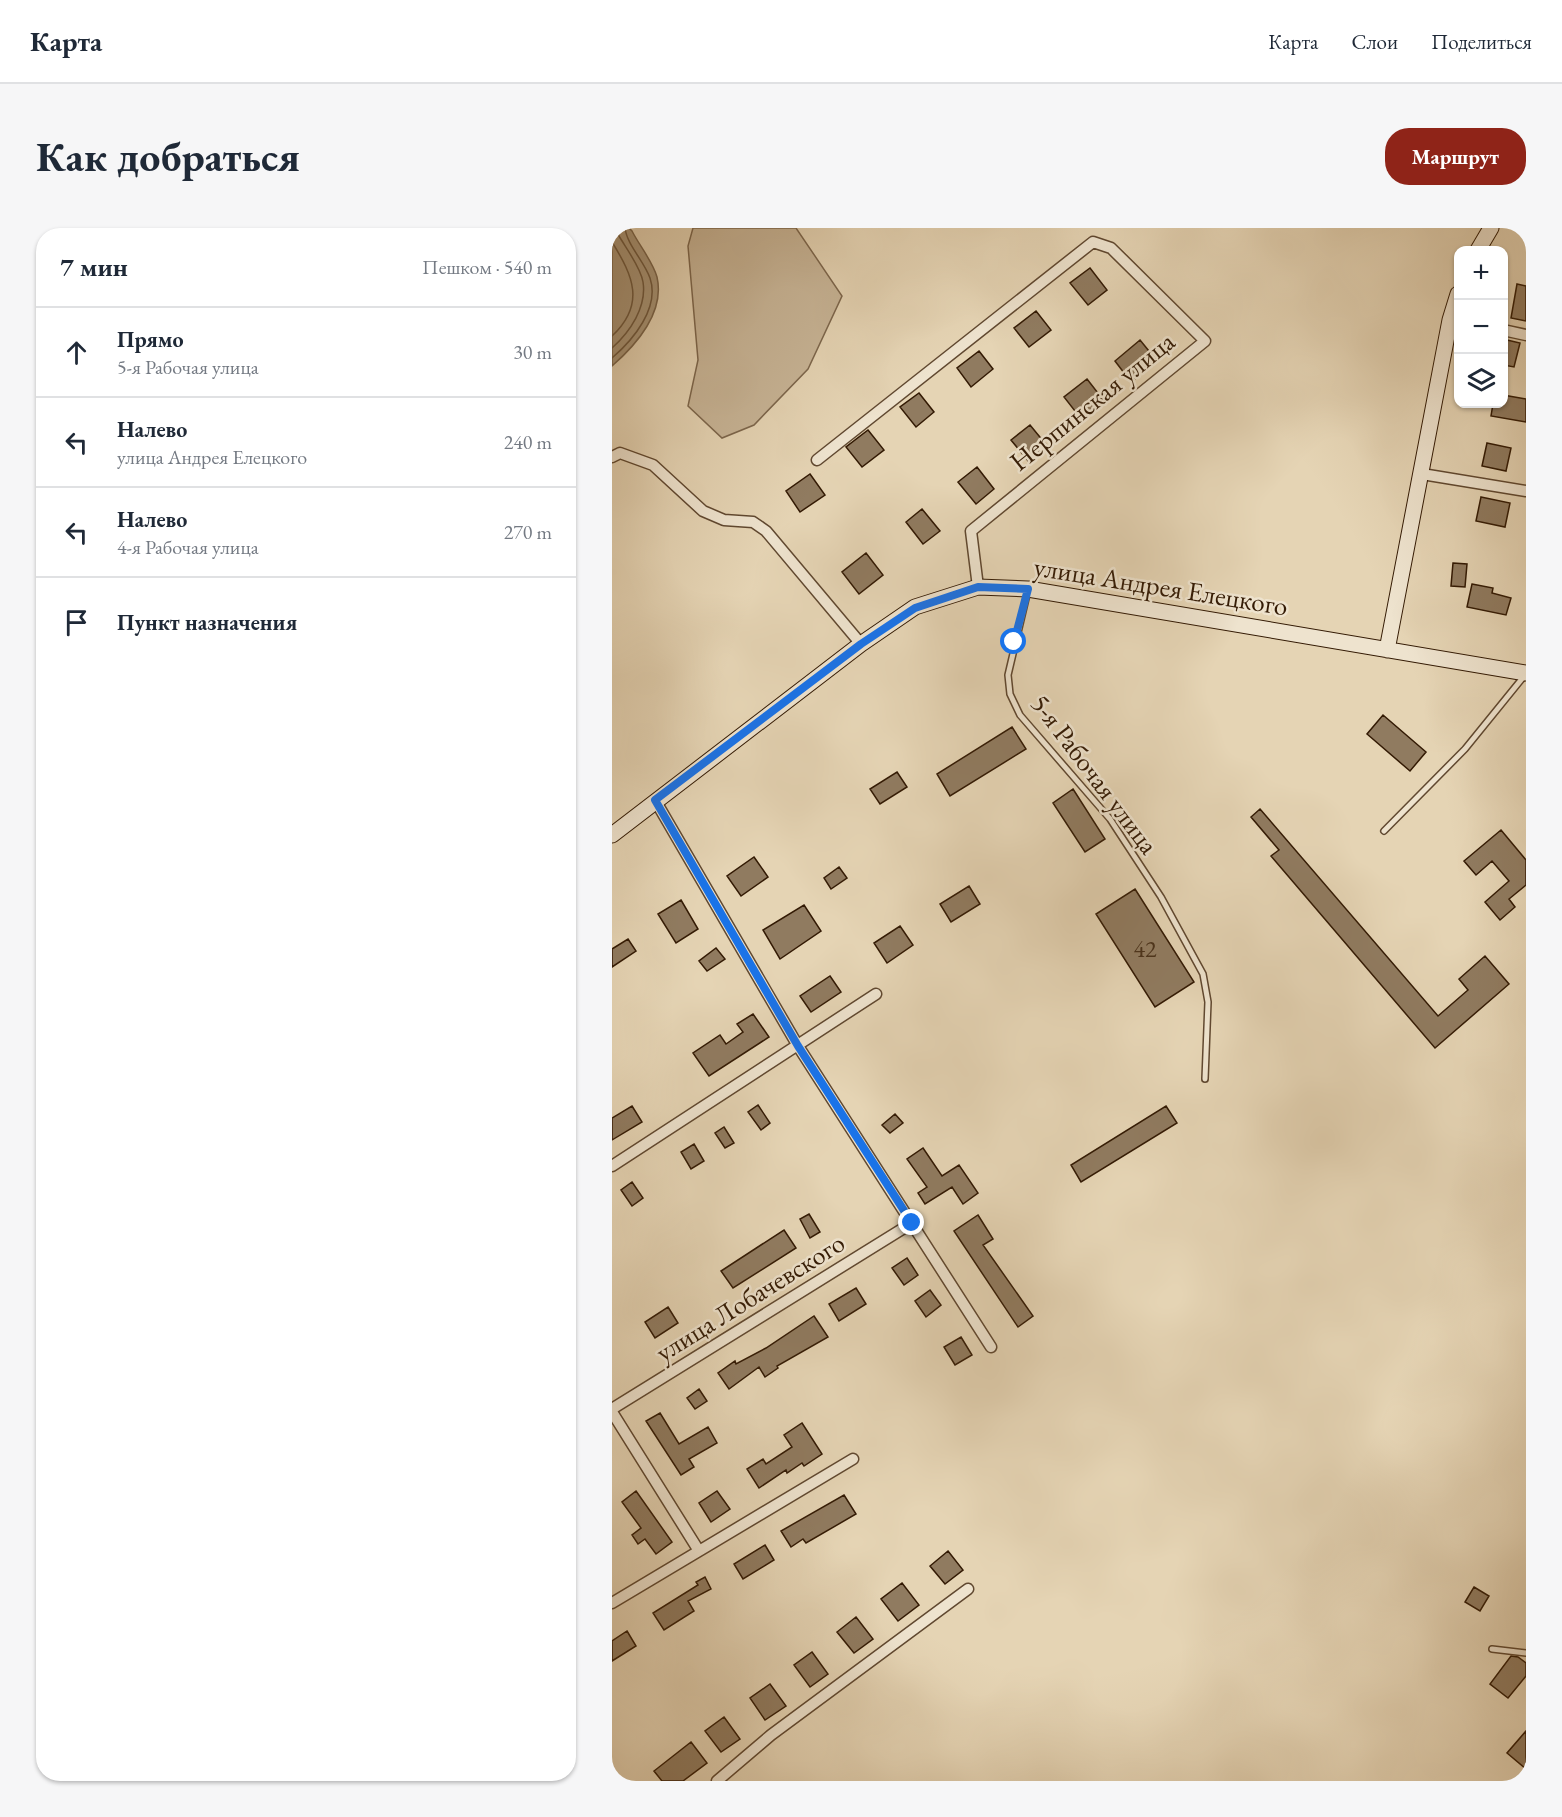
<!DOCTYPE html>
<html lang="ru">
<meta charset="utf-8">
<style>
:root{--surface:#fff;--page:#f6f6f7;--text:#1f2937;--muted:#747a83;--line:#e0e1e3;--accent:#8f2418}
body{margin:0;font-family:"EB Garamond",serif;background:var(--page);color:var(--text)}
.controls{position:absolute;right:18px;top:18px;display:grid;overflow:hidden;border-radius:12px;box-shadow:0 2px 4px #0004}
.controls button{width:54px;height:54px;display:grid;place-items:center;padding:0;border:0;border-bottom:2px solid var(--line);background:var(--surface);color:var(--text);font:30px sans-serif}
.stop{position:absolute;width:18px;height:18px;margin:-14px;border:4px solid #1a73e8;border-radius:50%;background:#fff}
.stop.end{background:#1a73e8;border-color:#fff;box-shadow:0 2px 6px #0008}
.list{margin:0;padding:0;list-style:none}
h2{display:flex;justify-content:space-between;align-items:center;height:78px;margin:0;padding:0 24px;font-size:26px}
h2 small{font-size:20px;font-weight:400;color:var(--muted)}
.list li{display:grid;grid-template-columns:39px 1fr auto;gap:18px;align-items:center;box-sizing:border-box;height:90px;padding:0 24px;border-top:2px solid var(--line)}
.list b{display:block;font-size:22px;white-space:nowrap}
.list p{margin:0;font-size:20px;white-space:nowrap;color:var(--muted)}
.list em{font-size:20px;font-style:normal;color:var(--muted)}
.icon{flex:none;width:33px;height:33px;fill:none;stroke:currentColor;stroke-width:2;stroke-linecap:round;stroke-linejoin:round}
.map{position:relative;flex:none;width:914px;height:1553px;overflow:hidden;border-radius:24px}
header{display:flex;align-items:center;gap:36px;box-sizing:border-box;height:84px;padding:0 30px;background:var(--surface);border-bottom:2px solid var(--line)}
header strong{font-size:28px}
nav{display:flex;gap:33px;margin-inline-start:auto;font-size:21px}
.intro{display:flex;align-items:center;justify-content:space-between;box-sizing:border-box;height:144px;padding:0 36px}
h1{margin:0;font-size:42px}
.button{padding:15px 27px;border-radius:24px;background:var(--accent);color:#fff;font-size:21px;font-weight:700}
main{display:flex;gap:36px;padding:0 36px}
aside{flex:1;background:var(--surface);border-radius:24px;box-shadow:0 2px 4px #0004}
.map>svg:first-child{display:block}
.green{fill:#c7b496;stroke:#7d674d;stroke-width:1.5}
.water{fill:#a89578;stroke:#79644a;stroke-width:1.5}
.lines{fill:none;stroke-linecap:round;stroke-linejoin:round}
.shore{stroke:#6e583e;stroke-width:1.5}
.building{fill:#907b60;stroke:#331a04;stroke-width:1.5}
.service-casing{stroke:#604830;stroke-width:8}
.minor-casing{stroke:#604830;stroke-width:13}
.secondary-casing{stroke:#331a04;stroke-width:17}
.service{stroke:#eee3ce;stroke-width:5}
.minor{stroke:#eee3ce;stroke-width:10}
.secondary{stroke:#eee3ce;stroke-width:15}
.route{stroke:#1a73e8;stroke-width:8}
.labels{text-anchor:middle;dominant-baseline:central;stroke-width:5;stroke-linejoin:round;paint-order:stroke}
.number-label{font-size:24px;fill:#4a321b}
.street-label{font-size:27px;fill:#331a04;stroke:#eee3ce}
</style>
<header>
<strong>Карта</strong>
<nav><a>Карта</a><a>Слои</a><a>Поделиться</a></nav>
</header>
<div class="intro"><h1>Как добраться</h1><a class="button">Маршрут</a></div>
<main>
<aside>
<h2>7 мин<small>Пешком · 540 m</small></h2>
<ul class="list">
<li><svg class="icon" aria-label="ahead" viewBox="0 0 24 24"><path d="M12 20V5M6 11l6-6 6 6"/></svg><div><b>Прямо</b><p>5-я Рабочая улица</p></div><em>30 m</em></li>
<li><svg class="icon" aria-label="left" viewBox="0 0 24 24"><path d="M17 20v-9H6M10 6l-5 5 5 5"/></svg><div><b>Налево</b><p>улица Андрея Елецкого</p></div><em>240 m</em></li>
<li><svg class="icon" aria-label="left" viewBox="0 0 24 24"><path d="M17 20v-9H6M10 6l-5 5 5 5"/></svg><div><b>Налево</b><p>4-я Рабочая улица</p></div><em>270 m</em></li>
<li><svg class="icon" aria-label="arrive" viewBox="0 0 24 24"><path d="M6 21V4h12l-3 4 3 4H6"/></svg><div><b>Пункт назначения</b></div></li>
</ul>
</aside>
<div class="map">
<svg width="914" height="1553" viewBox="0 0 914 1553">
<rect width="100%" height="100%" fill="#e5d4b4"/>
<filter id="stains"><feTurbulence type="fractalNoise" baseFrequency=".00333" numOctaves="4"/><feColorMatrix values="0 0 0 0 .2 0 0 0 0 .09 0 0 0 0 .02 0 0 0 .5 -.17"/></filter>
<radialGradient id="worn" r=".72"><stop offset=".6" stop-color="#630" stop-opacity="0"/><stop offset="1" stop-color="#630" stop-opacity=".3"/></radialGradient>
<!-- green -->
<path class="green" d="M 81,0 L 184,0 L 230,68 L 196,141 L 142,197 L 110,210 L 76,178 L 86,132 L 76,18 Z"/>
<!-- water -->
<path class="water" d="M 0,0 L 17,0 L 20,3 C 27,17 41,34 45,49 C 53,84 24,117 0,138 Z"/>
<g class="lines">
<!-- shore -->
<path class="shore" d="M 0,14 C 21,48 34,76 0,108
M 0,120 C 18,104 35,79 31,54 C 29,40 14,20 7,8 L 5,0
M 0,130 C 21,112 48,80 38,50 C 32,33 15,17 13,0"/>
</g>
<!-- building -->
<path class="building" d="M 478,40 L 495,62 L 476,77 L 458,55 Z
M 905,56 L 914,58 L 914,93 L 899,90 Z
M 424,83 L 439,102 L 417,119 L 402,100 Z
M 528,112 L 545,133 L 519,154 L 503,133 Z
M 895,112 L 908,115 L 902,139 L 891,137 Z
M 367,123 L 381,141 L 359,159 L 345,140 Z
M 475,151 L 493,174 L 470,192 L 452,169 Z
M 307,165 L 322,184 L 304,199 L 288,179 Z
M 891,167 L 914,171 L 914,194 L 879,188 L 881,176 L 891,176 Z
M 418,197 L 436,219 L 417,234 L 399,212 Z
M 256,202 L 272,222 L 250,239 L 234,219 Z
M 875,215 L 899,220 L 894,243 L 870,238 Z
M 365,239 L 382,261 L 364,276 L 346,254 Z
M 198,246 L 213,267 L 188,284 L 174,263 Z
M 869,269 L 898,275 L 893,299 L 864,293 Z
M 310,281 L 328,303 L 311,316 L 294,294 Z
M 254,325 L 271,347 L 247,366 L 230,344 Z
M 841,335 L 855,336 L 853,359 L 839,358 Z
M 860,356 L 881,360 L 880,365 L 899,370 L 894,387 L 855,379 Z
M 771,487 L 814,524 L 798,543 L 755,506 Z
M 400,499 L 414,521 L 338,568 L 325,546 Z
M 285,544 L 295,559 L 268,576 L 258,561 Z
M 461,561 L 493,611 L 473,624 L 441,575 Z
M 648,581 L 826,788 L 856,762 L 847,751 L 873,728 L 897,756 L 823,820 L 659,628 L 667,622 L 639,589 Z
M 889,602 L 914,632 L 914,657 L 897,671 L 903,679 L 888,692 L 873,674 L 897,653 L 880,633 L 864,647 L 852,633 Z
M 142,629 L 156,649 L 129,668 L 115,648 Z
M 227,639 L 235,650 L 219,661 L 212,650 Z
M 357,658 L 368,676 L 339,694 L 328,676 Z
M 523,661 L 582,754 L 543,779 L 484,686 Z
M 69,672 L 86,701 L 64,715 L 46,686 Z
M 192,677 L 209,703 L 168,731 L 151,702 Z
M 288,698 L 301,717 L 275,735 L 262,715 Z
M 16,711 L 24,723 L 0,739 L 0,721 Z
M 104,720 L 113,731 L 95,743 L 87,733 Z
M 218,748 L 229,764 L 199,784 L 188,768 Z
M 141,786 L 157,809 L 97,848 L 81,825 L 108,807 L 114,816 L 131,804 L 125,796 Z
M 146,877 L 158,895 L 149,902 L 136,884 Z
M 20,878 L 30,894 L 0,912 L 0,890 Z
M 554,878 L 565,895 L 469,954 L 459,937 Z
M 283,886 L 291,895 L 278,905 L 270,897 Z
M 112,899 L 122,915 L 113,920 L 103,905 Z
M 82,916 L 92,933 L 79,941 L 69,924 Z
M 311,920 L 330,948 L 347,937 L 366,965 L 351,976 L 340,959 L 313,976 L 306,965 L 315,959 L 295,931 Z
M 20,954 L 31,970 L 20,978 L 9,962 Z
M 197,986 L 208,1004 L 198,1010 L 188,991 Z
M 366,987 L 381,1011 L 371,1017 L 421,1088 L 406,1099 L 342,1003 Z
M 172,1002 L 184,1020 L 121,1060 L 109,1043 Z
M 295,1030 L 306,1047 L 292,1057 L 280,1040 Z
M 244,1060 L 254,1076 L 227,1093 L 217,1076 Z
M 318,1062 L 329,1077 L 314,1089 L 303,1073 Z
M 56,1079 L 66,1095 L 43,1110 L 33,1094 Z
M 202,1088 L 216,1109 L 165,1138 L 166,1140 L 153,1149 L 147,1139 L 117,1161 L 106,1145 L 123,1133 L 124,1136 L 154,1120 Z
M 349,1109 L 360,1127 L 343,1137 L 332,1119 Z
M 87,1161 L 95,1173 L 83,1181 L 75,1170 Z
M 48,1185 L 67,1216 L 96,1199 L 105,1215 L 77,1231 L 82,1239 L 69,1247 L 34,1193 Z
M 190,1195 L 210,1226 L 192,1238 L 190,1235 L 175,1245 L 174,1242 L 147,1260 L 135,1241 L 151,1231 L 154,1236 L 180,1219 L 172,1207 Z
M 24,1263 L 60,1314 L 44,1326 L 33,1311 L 26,1316 L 20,1307 L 29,1300 L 10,1274 Z
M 105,1263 L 118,1281 L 99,1294 L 87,1275 Z
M 232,1267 L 244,1286 L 194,1315 L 191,1311 L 179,1319 L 169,1303 Z
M 153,1317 L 162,1332 L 131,1351 L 122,1336 Z
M 336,1323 L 351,1342 L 333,1356 L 318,1338 Z
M 93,1349 L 99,1361 L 76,1373 L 82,1383 L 52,1402 L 41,1385 L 86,1357 L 84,1354 Z
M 290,1355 L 307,1377 L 286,1393 L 269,1371 Z
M 862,1359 L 877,1368 L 868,1383 L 853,1374 Z
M 244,1389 L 261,1411 L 242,1425 L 225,1404 Z
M 15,1403 L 24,1418 L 0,1433 L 0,1413 Z
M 200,1424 L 216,1446 L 198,1459 L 182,1437 Z
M 899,1428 L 906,1429 L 914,1435 L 914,1448 L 896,1470 L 878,1456 Z
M 158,1456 L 174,1478 L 153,1492 L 138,1470 Z
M 112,1489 L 128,1511 L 109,1524 L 93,1503 Z
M 914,1503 L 914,1541 L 895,1525 Z
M 79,1514 L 95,1535 L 71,1553 L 50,1553 L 42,1543 Z"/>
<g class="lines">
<!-- service casing -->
<g class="service-casing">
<path id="service" d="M 416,362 L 396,447 L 398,466 L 408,487 L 498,591 L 549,669 L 591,746 L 596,774 L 593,851
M 772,603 L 853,521 L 913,447
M 880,1421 L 914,1425"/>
</g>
<!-- minor casing -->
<g class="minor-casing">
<path id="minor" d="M 891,102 L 914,107
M 0,229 L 8,225 L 41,237 L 91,283 L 112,292 L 141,294 L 154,303 L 249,416
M 205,232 L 481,14 L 499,20 L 593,113 L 359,303 L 366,359
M 810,246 L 914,263
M 43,572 L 186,818 L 379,1119
M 0,938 L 264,766
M 0,1181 L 300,995
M 0,1184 L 87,1323
M 0,1375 L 241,1231
M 105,1553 L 159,1507 L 356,1361"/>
</g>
<!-- secondary casing -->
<g class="secondary-casing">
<path id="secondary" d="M 866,22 L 879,0
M 775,422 L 838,92 L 846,66
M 0,607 L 249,416 L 303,379 L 366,359 L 416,361 L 914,445"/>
</g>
<!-- service -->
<use href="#service" class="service"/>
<!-- minor -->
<use href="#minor" class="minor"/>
<!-- secondary -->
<use href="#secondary" class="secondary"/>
</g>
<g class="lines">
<!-- route -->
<path class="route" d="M 300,995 L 186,818 L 43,572 L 249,416 L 303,380 L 366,359 L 416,361 L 402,414"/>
</g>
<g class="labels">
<!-- number labels -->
<g class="number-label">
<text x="533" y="720">42</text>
</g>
<!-- street labels -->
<g class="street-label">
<text transform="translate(480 173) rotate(-39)">Нерпинская улица</text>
<text transform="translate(549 358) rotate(9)">улица Андрея Елецкого</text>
<text transform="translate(483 546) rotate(53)">5-я Рабочая улица</text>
<text transform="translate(138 1069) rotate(-32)">улица Лобачевского</text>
</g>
</g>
<rect width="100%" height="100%" filter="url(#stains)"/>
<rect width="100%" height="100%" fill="url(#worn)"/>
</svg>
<div class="controls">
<button>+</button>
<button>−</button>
<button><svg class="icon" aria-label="layers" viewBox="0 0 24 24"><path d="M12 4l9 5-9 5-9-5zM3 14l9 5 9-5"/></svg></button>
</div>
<div class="stop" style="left:402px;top:414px"></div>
<div class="stop end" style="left:300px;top:995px"></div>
</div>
</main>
